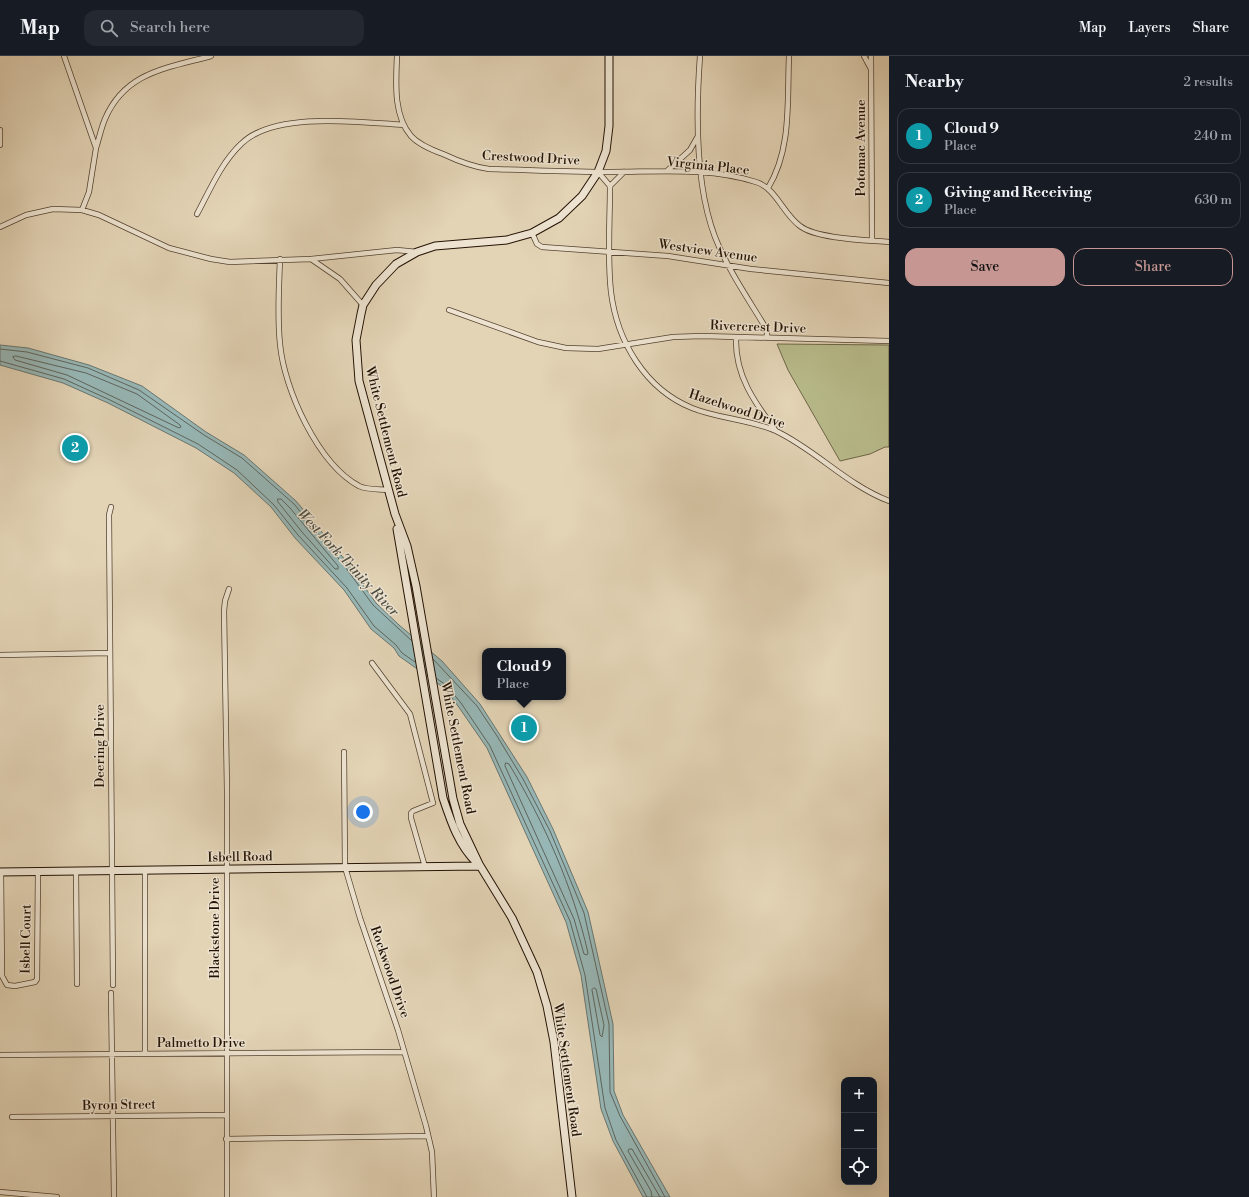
<!DOCTYPE html>
<meta charset="utf-8">
<style>
:root{--surface:#171b24;--page:#242831;--text:#f1f3f6;--muted:#9ea1a6;--line:#363941;--accent:#c59692}
body{margin:0;font-family:"Libre Bodoni",serif;background:var(--page);color:var(--text)}
.controls{position:absolute;right:12px;bottom:12px;display:grid;overflow:hidden;border-radius:8px;box-shadow:0 4px 16px #0002}
.controls button{width:36px;height:36px;display:grid;place-items:center;padding:0;border:0;border-bottom:1px solid var(--line);background:var(--surface);color:var(--text);font:20px sans-serif}
.you{position:absolute;left:363px;top:756px;width:14px;height:14px;margin:-10px;border:3px solid #fff;border-radius:50%;background:#1a73e8;box-shadow:0 0 0 6px #1a73e833}
.badge{display:grid;place-items:center;width:26px;height:26px;border-radius:50%;background:var(--accent);color:#fff;font-size:13px;font-weight:700}
.pin{position:absolute;translate:-50% -50%;border:2px solid #fff;box-shadow:0 1px 4px #0006}
.popup{position:absolute;left:482px;top:592px;width:84px;height:52px;box-sizing:border-box;display:grid;place-content:center;border-radius:8px;background:var(--surface);filter:drop-shadow(0 1px 3px #0005);font-size:13px;white-space:nowrap;color:var(--muted)}
.popup b{font-size:15px;color:var(--text)}
.popup::after{content:'';position:absolute;left:50%;top:100%;margin-left:-8px;border:8px solid transparent;border-top-color:var(--surface)}
.list{margin:0;padding:0;list-style:none}
h2{display:flex;justify-content:space-between;align-items:center;height:52px;margin:0;padding:0 16px;font-size:17px}
h2 small{font-size:13px;font-weight:400;color:var(--muted)}
.list li{display:grid;grid-template-columns:26px 1fr auto;gap:12px;align-items:center;box-sizing:border-box;height:56px;margin:0 8px 8px;padding:0 8px;border:1px solid var(--line);border-radius:12px}
.list b{display:block;font-size:15px;white-space:nowrap}
.list p{margin:0;font-size:13px;white-space:nowrap;color:var(--muted)}
.list em{font-size:13px;font-style:normal;color:var(--muted)}
.actions{display:flex;gap:8px;padding:12px 16px}
.actions a{flex:1;padding:9px 0;border:1px solid var(--accent);border-radius:12px;text-align:center;font-size:14px;color:var(--accent)}
.actions .main{background:var(--accent);color:#111}
.icon{flex:none;width:22px;height:22px;fill:none;stroke:currentColor;stroke-width:2;stroke-linecap:round;stroke-linejoin:round}
.map{position:relative;flex:none;width:889px;height:1141px;overflow:hidden}
header{display:flex;align-items:center;gap:24px;box-sizing:border-box;height:56px;padding:0 20px;background:var(--surface);border-bottom:1px solid var(--line)}
header strong{font-size:19px}
nav{display:flex;gap:22px;margin-inline-start:auto;font-size:14px}
.search{width:280px;height:36px;background:var(--page);display:flex;align-items:center;gap:10px;box-sizing:border-box;padding:0 14px;border-radius:12px;color:var(--muted);font-size:15px}
main{display:flex}
aside{flex:1;background:var(--surface)}
.map>svg:first-child{display:block}
.green{fill:#b8bb8b;stroke:#6e6648}
.water{fill:#97b7b6;stroke:#69756f}
.lines{fill:none;stroke-linecap:round;stroke-linejoin:round}
.shore{stroke:#5d645d;stroke-width:1}
.street-casing{stroke:#534230;stroke-width:6}
.secondary-casing{stroke:#231204;stroke-width:9}
.street{stroke:#ede3d0;stroke-width:4.5}
.secondary{stroke:#ede3d0;stroke-width:7}
.labels{text-anchor:middle;dominant-baseline:central;stroke-width:3;stroke-linejoin:round;paint-order:stroke}
.street-label{font-size:13px;fill:#231204;stroke:#ede3d0}
.water-label{font-size:14px;font-style:italic;fill:#4c4c42;stroke:#ede3d0}
</style>
<header>
<strong>Map</strong>
<div class="search"><svg class="icon" aria-label="search" viewBox="0 0 24 24"><circle cx="10" cy="10" r="6"/><path d="M15 15l6 6"/></svg>Search here</div>
<nav><a>Map</a><a>Layers</a><a>Share</a></nav>
</header>
<main>
<div class="map">
<svg width="889" height="1141" viewBox="0 0 889 1141">
<rect width="100%" height="100%" fill="#e3d4b6"/>
<filter id="stains"><feTurbulence type="fractalNoise" baseFrequency=".005" numOctaves="4"/><feColorMatrix values="0 0 0 0 .2 0 0 0 0 .09 0 0 0 0 .02 0 0 0 .5 -.17"/></filter>
<radialGradient id="worn" r=".72"><stop offset=".6" stop-color="#630" stop-opacity="0"/><stop offset="1" stop-color="#630" stop-opacity=".3"/></radialGradient>
<!-- green -->
<path class="green" d="M 777,288 L 889,289 L 889,391 L 885,391 L 870,398 L 840,405 L 788,314 Z"/>
<!-- water -->
<path class="water" d="M 0,289 L 28,292 L 89,309 L 142,330 L 206,376 L 244,399 L 296,445 L 346,505 L 376,547 L 399,569 L 442,605 L 480,648 L 527,721 L 553,773 L 588,856 L 613,968 L 614,1035 L 623,1059 L 670,1141 L 643,1141 L 613,1085 L 601,1053 L 581,919 L 566,866 L 487,692 L 458,650 L 444,632 L 399,600 L 394,592 L 371,573 L 344,534 L 295,482 L 271,451 L 234,417 L 196,392 L 108,347 L 63,327 L 0,309 Z"/>
<g class="lines">
<!-- shore -->
<path class="shore" d="M 0,293 L 27,296 L 88,312 L 139,334 L 204,379 L 242,402 L 294,448 L 343,508 L 373,549 L 412,585
M 16,300 L 86,317 L 137,338 L 180,369 L 181,371 L 179,372 L 67,319 L 15,304 L 13,301 Z
M 0,305 L 64,323 L 110,344 L 198,388 L 237,414 L 274,449 L 298,479 L 347,532 L 374,570 L 396,589 L 402,597 L 415,606
M 278,443 L 281,443 L 290,452 L 338,510 L 338,513 L 335,513 L 302,476 L 278,446 Z
M 433,603 L 477,650 L 497,680 L 523,723 L 550,775 L 584,857 L 609,968 L 610,1036 L 620,1060 L 665,1141
M 436,622 L 446,629 L 461,647 L 490,690 L 570,865 L 585,919 L 605,1052 L 616,1084 L 647,1141
M 506,707 L 509,708 C 544,766 573,831 588,897 L 587,899 L 584,898 L 574,863 L 505,710 Z
M 594,932 L 596,933 L 604,969 L 602,981 L 600,979 L 592,934 Z
M 652,1141 L 651,1135 L 628,1095 L 629,1093 L 632,1093 L 660,1141"/>
<!-- street casing -->
<g class="street-casing">
<path id="street" d="M 64,0 L 96,92 L 89,136 L 82,154
M 397,0 C 396,26 393,59 411,80 C 419,89 432,94 443,98 C 458,105 473,111 489,113 C 530,114 570,116 611,116 C 658,116 710,111 756,126 C 776,132 783,158 800,170 C 817,183 867,184 889,186
M 700,0 C 696,55 695,129 715,181 C 728,214 749,244 767,274 L 767,282
M 864,0 L 871,13
M 871,0 L 872,184
M 0,74 L 0,89
M 96,92 C 99,83 101,72 105,63 C 125,16 167,12 211,0
M 667,115 L 690,94 L 698,80
M 598,116 L 610,130
M 624,116 L 610,130 C 610,165 607,201 611,236 C 617,285 645,333 692,352 C 719,363 749,363 776,375 C 816,394 847,429 889,445
M 768,132 C 792,93 787,44 789,0
M 197,158 C 210,134 221,107 241,88 C 274,55 360,66 404,69
M 0,171 L 26,159 L 53,153 L 82,154 L 99,159 L 169,192 L 211,203 L 230,206 L 311,203 L 340,223 L 363,249
M 532,177 L 537,188 L 542,191 L 668,200 L 751,213 L 889,227
M 280,203 C 279,231 277,260 280,288 C 284,333 318,408 359,430 C 366,434 380,433 389,434
M 311,203 L 397,194 L 417,196
M 449,254 L 538,286 L 566,292 L 598,293 L 673,281 L 702,280 L 889,285
M 736,282 C 735,319 754,346 776,375
M 111,451 L 109,459 L 113,929
M 0,599 L 110,597
M 372,607 L 410,658 L 433,747 L 413,755 L 411,757 L 411,762 L 425,811
M 344,696 L 345,811 L 360,862 L 398,974 L 426,1070 L 432,1096 L 434,1141
M 145,814 L 145,998
M 76,815 L 77,928
M 1,816 L 2,920 L 7,929 L 15,930 L 35,926 L 37,923 L 38,815
M 111,937 L 114,1141
M 0,999 L 403,996
M 12,1061 L 226,1059
M 226,1083 L 428,1080
M 0,1136 L 57,1141
M 227,1141 L 227,735 L 224,555 L 225,545 L 229,533"/>
</g>
<!-- secondary casing -->
<g class="secondary-casing">
<path id="secondary" d="M 397,473 L 443,742 C 451,766 459,790 477,807
M 0,816 L 480,810
M 572,1141 L 554,986 L 547,950 L 537,916 L 512,862 L 479,808 L 460,768 L 453,743 L 416,530 L 407,490 L 395,458 L 359,325 L 356,284 L 361,258 L 363,249 L 376,229 L 396,208 L 417,196 L 435,190 L 507,184 L 532,177 L 559,162 L 582,140 L 598,116 L 606,95 L 609,70 L 609,0"/>
</g>
<!-- street -->
<use href="#street" class="street"/>
<!-- secondary -->
<use href="#secondary" class="secondary"/>
</g>
<g class="labels">
<!-- street labels -->
<g class="street-label">
<text transform="translate(861 92) rotate(-90)">Potomac Avenue</text>
<text transform="translate(531 102) rotate(3)">Crestwood Drive</text>
<text transform="translate(708 110) rotate(6)">Virginia Place</text>
<text transform="translate(708 195) rotate(8)">Westview Avenue</text>
<text transform="translate(758 271) rotate(2)">Rivercrest Drive</text>
<text transform="translate(737 353) rotate(18)">Hazelwood Drive</text>
<text transform="translate(386 376) rotate(76)">White Settlement Road</text>
<text transform="translate(100 690) rotate(-90)">Deering Drive</text>
<text transform="translate(458 692) rotate(79)">White Settlement Road</text>
<text transform="translate(240 801) rotate(-1)">Isbell Road</text>
<text transform="translate(215 872) rotate(-90)">Blackstone Drive</text>
<text transform="translate(26 883) rotate(-89)">Isbell Court</text>
<text transform="translate(390 916) rotate(71)">Rockwood Drive</text>
<text x="201" y="987">Palmetto Drive</text>
<text transform="translate(567 1014) rotate(82)">White Settlement Road</text>
<text transform="translate(119 1049) rotate(-1)">Byron Street</text>
</g>
<!-- water labels -->
<g class="water-label">
<text transform="translate(348 507) rotate(47)">West Fork Trinity River</text>
</g>
</g>
<rect width="100%" height="100%" filter="url(#stains)"/>
<rect width="100%" height="100%" fill="url(#worn)"/>
</svg>
<div class="controls">
<button>+</button>
<button>−</button>
<button><svg class="icon" aria-label="locate" viewBox="0 0 24 24"><circle cx="12" cy="12" r="6"/><path d="M12 2v4M12 18v4M2 12h4M18 12h4"/></svg></button>
</div>
<div class="you"></div>
<div class="pin badge" style="left:524px;top:672px;background:#0f9aa8">1</div>
<div class="popup"><b>Cloud 9</b>Place</div>
<div class="pin badge" style="left:75px;top:392px;background:#0f9aa8">2</div>
</div>
<aside>
<h2>Nearby<small>2 results</small></h2>
<ul class="list">
<li><span class="badge" style="background:#0f9aa8">1</span><div><b>Cloud 9</b><p>Place</p></div><em>240 m</em></li>
<li><span class="badge" style="background:#0f9aa8">2</span><div><b>Giving and Receiving</b><p>Place</p></div><em>630 m</em></li>
</ul>
<div class="actions"><a class="main">Save</a><a>Share</a></div>
</aside>
</main>
